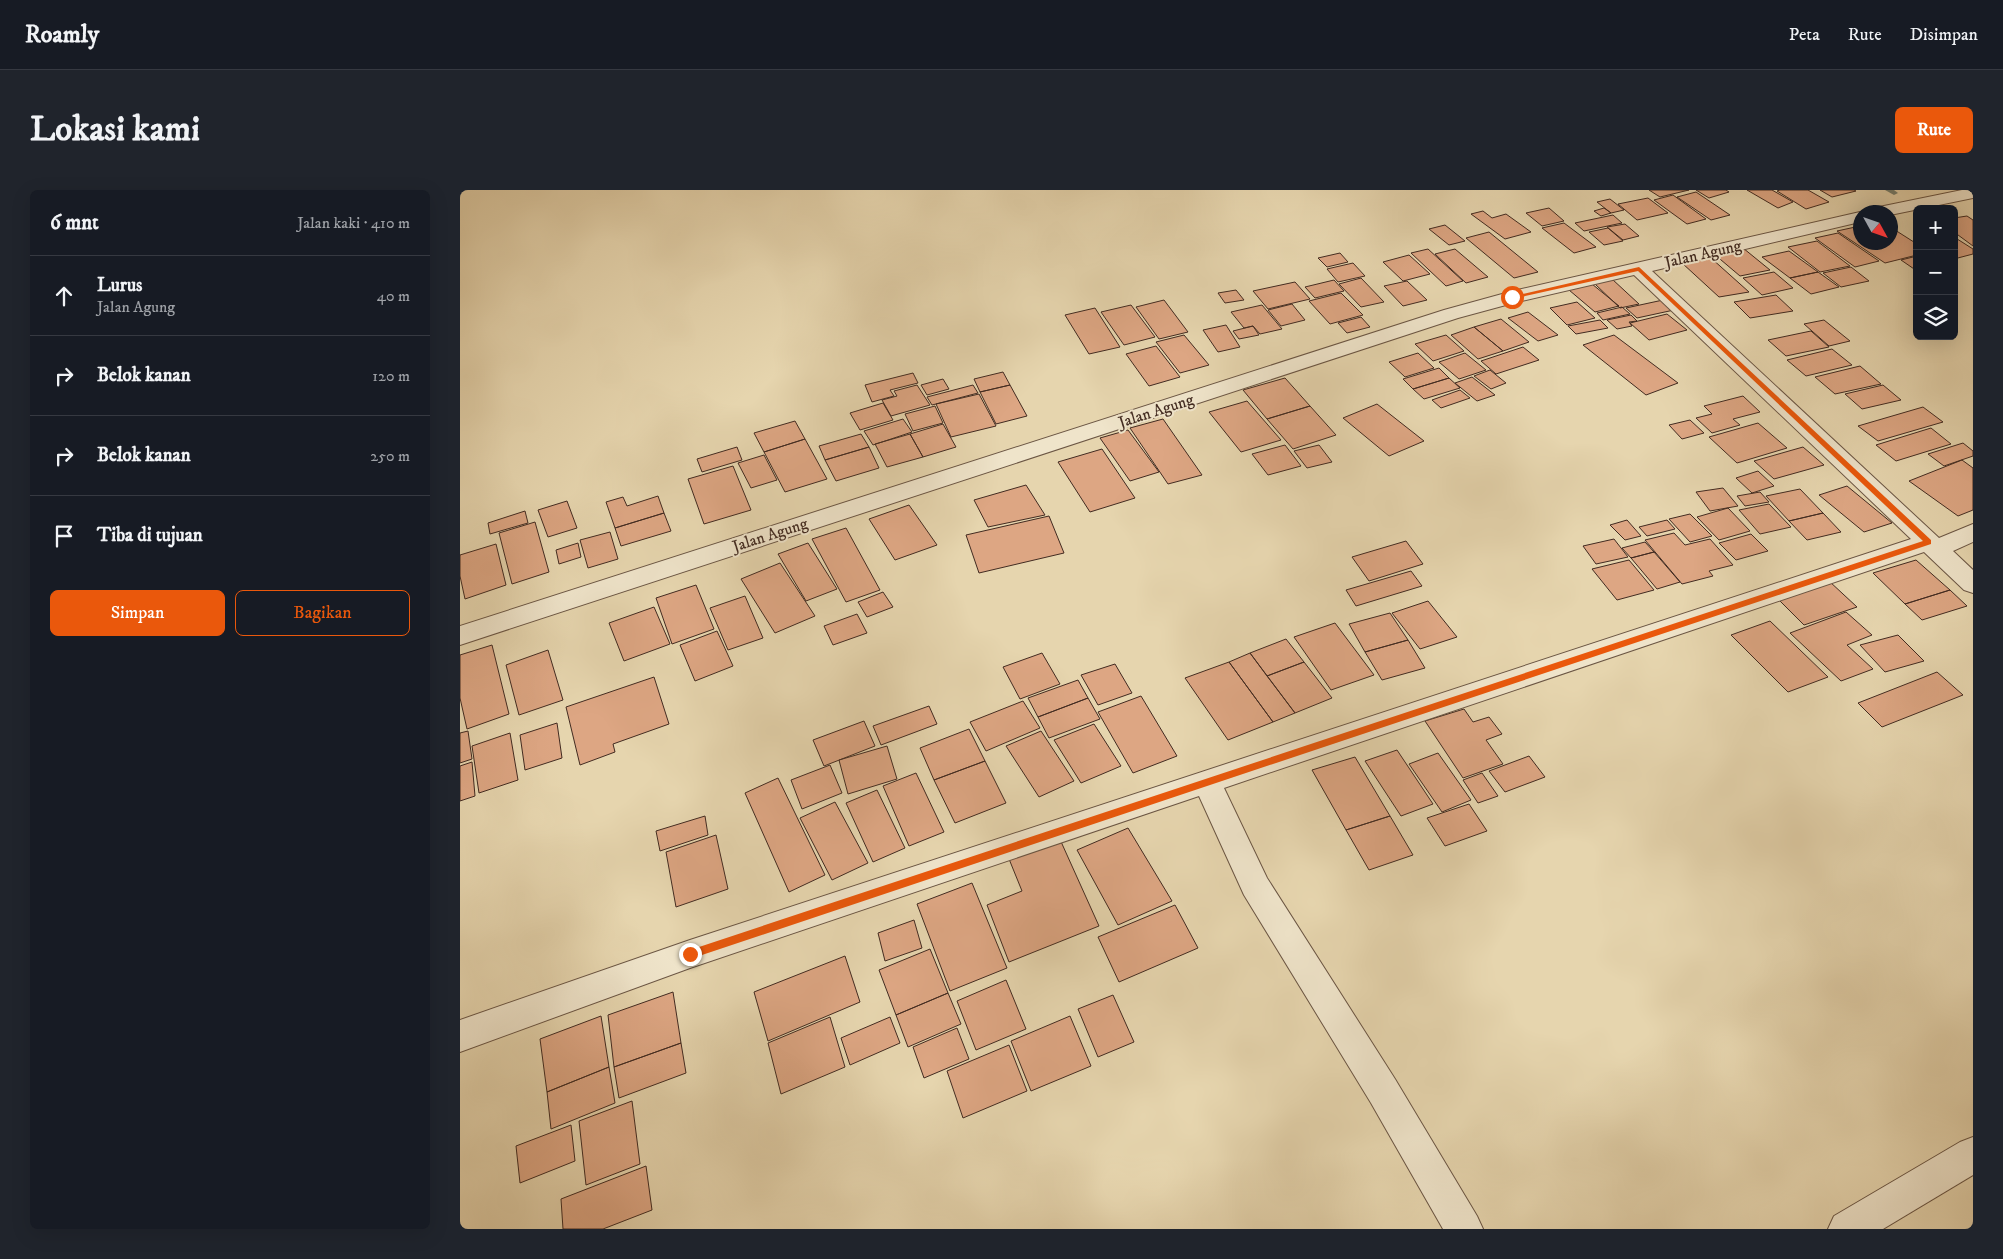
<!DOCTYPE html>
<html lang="id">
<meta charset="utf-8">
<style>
:root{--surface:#171b24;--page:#20242c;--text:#f1f3f6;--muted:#9ea1a6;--line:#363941;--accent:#ea580c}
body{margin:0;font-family:"IM FELL DW Pica",serif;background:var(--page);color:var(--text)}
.controls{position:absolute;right:15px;top:15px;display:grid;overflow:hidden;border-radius:8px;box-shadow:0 5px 20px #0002}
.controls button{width:45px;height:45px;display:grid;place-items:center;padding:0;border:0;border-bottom:1px solid var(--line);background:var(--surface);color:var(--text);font:25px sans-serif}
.compass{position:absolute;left:1393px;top:15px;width:45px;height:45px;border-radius:50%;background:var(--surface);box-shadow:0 5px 20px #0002;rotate:130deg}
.stop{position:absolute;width:15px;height:15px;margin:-11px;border:4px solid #ea580c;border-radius:50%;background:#fff}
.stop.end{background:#ea580c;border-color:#fff;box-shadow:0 1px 5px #0008}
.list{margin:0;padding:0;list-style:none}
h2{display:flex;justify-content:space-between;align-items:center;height:65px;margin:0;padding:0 20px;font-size:21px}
h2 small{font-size:16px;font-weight:400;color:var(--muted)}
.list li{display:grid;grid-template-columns:32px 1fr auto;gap:15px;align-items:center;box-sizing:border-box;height:80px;padding:0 20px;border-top:1px solid var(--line)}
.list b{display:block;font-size:19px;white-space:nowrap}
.list p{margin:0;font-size:16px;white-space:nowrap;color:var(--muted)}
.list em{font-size:16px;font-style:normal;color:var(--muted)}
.actions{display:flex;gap:10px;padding:15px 20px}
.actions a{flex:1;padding:11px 0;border:1px solid var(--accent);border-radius:8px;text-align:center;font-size:18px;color:var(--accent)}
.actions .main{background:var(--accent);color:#fff}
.icon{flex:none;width:28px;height:28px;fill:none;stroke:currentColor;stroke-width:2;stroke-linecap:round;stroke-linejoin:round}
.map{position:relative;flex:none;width:1513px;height:1039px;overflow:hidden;border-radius:8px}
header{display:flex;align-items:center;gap:30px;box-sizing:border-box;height:70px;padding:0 25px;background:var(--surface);border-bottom:1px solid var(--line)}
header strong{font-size:24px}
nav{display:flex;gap:28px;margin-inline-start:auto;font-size:18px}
.intro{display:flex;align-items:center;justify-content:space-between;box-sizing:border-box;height:120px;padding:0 30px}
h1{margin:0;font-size:35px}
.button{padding:12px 22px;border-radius:8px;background:var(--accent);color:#fff;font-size:18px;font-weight:700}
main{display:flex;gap:30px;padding:0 30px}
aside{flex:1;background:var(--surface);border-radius:8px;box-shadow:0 5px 20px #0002}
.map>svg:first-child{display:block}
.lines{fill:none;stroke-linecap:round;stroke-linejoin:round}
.stream{fill:#758071;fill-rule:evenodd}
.building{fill:#dda683;stroke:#422b21}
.minor-casing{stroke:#6b5644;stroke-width:2}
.minor{fill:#efe4ca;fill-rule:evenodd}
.route{fill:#ea580c}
.labels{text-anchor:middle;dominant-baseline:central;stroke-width:4;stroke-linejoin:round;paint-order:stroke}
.far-street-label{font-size:16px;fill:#422b21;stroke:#efe4ca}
</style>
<header>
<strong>Roamly</strong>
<nav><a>Peta</a><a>Rute</a><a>Disimpan</a></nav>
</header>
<div class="intro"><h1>Lokasi kami</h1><a class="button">Rute</a></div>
<main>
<aside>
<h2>6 mnt<small>Jalan kaki · 410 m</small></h2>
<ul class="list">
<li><svg class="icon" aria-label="ahead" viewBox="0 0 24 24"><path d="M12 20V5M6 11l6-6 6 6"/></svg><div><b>Lurus</b><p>Jalan Agung</p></div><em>40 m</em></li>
<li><svg class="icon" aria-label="right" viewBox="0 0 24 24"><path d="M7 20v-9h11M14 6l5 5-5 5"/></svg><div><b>Belok kanan</b></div><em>120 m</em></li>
<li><svg class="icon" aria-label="right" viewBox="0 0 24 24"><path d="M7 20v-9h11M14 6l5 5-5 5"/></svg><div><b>Belok kanan</b></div><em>250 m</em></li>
<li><svg class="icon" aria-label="arrive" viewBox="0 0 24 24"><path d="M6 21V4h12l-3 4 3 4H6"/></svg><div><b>Tiba di tujuan</b></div></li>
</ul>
<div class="actions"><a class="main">Simpan</a><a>Bagikan</a></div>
</aside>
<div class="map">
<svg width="1513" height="1039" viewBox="0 0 1513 1039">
<rect width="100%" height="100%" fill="#e6d5ae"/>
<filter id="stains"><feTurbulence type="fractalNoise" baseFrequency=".004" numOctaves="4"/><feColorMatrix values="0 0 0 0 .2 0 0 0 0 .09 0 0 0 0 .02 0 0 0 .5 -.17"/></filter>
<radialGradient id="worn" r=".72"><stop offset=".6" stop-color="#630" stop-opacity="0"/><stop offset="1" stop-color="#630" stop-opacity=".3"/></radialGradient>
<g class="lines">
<!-- stream -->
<path class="stream" d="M 1425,0 L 1434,0 L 1438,3 L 1434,5 Z"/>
</g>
<!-- building -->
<path class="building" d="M 1189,0 L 1229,0 L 1200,7 Z
M 1236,0 L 1266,0 L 1269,2 L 1249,8 Z
M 1287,0 L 1312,0 L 1333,12 L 1318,18 Z
M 1320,0 L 1348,0 L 1369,12 L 1346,19 L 1317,1 Z
M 1360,0 L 1394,0 L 1396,1 L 1372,7 Z
M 1236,2 L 1270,25 L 1251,30 L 1217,7 Z
M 1213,5 L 1246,29 L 1227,34 L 1194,10 Z
M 1188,8 L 1208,23 L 1177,30 L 1158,14 Z
M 1150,9 L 1164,20 L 1151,23 L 1137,12 Z
M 1089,18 L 1104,31 L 1082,36 L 1066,23 Z
M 1144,18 L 1151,23 L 1141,26 L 1134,21 Z
M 1023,21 L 1032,28 L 1046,24 L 1071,42 L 1045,49 L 1011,24 Z
M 1153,25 L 1162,33 L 1124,41 L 1115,33 Z
M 1507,26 L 1513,30 L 1513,56 L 1494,42 L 1494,28 Z
M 1104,33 L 1136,57 L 1114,63 L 1082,38 Z
M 1165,34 L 1179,46 L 1163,50 L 1147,37 Z
M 985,35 L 1005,51 L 989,55 L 969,39 Z
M 1400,36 L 1400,52 L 1430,52 L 1430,41 L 1435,40 L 1457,54 L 1457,65 L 1425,73 L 1377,41 Z
M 1148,38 L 1163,51 L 1144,55 L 1129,42 Z
M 1029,42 L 1078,82 L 1054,88 L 1006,48 Z
M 1378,43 L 1419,71 L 1395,77 L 1355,48 Z
M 1494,47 L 1513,59 L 1513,64 L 1494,69 Z
M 1357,51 L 1390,76 L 1360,82 L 1328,57 Z
M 1283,58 L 1310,80 L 1280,86 L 1254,64 Z
M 968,59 L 1003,91 L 986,96 L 951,63 Z
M 995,59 L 1028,87 L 1006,93 L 975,64 Z
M 1329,61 L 1358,82 L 1330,88 L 1302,67 Z
M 880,63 L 888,72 L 867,77 L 858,68 Z
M 949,65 L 970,84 L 943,91 L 923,72 Z
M 1457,66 L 1457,81 L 1441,70 Z
M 1251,68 L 1289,102 L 1259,107 L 1222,73 Z
M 893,73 L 905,86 L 878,92 L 867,79 Z
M 1391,77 L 1409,91 L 1381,97 L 1363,83 Z
M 1314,82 L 1333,98 L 1302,105 L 1283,88 Z
M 1358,82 L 1379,97 L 1351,104 L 1330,88 Z
M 901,88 L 924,112 L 901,117 L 879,94 Z
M 1152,89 L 1179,114 L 1160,118 L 1134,93 Z
M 874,90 L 884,101 L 855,108 L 845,97 Z
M 947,91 L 967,110 L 943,116 L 924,96 Z
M 835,92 L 850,109 L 808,119 L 793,101 Z
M 1132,94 L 1159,116 L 1135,122 L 1109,100 Z
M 776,100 L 784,110 L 765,113 L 758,103 Z
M 881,103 L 903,125 L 870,134 L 849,111 Z
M 1316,105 L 1333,121 L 1290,128 L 1274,112 Z
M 704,110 L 728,142 L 699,149 L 676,117 Z
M 1203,110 L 1214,120 L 1177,128 L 1166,118 Z
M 1117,112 L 1135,128 L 1107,135 L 1090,118 Z
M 832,114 L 845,130 L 821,136 L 808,120 Z
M 671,115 L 695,147 L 664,155 L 641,122 Z
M 802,115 L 822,139 L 800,144 L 793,136 L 784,138 L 771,122 Z
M 1162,117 L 1170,124 L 1143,130 L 1137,123 Z
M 635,118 L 660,157 L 629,164 L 605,125 Z
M 1068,122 L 1098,145 L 1078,151 L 1048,128 Z
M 1207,124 L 1227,140 L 1189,150 L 1170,133 Z
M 1171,125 L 1177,131 L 1169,132 L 1172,136 L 1157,139 L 1147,130 Z
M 901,127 L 910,137 L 887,143 L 878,133 Z
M 1041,129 L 1069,152 L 1043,161 L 1014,137 Z
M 1140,130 L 1148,138 L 1116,144 L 1108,136 Z
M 1364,130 L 1390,151 L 1369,156 L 1344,134 Z
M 766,135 L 780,157 L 758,162 L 743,140 Z
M 793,136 L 799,145 L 779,149 L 773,141 Z
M 1014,137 L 1043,161 L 1018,169 L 991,145 Z
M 1351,141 L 1369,157 L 1326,166 L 1308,150 Z
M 724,145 L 749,175 L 720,183 L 696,152 Z
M 986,145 L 1004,161 L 973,171 L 955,154 Z
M 1154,145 L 1218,193 L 1186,205 L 1123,155 Z
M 696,156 L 720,187 L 689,196 L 666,164 Z
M 1063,157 L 1079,170 L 1036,184 L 1021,171 Z
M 1372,159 L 1392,175 L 1346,186 L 1327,170 Z
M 958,163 L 974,178 L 945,187 L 929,172 Z
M 1005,163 L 1026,180 L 999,189 L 979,172 Z
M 1400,176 L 1421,194 L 1375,204 L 1355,187 Z
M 979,178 L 989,188 L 953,199 L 943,189 Z
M 1030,180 L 1046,193 L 1031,199 L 1014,186 Z
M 543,182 L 550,195 L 520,202 L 514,189 Z
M 453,183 L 458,193 L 430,200 L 434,206 L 412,212 L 405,195 Z
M 1012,187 L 1035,205 L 1017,211 L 995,193 Z
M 825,188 L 850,216 L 807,229 L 783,200 Z
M 989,188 L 1000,198 L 964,209 L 953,199 Z
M 483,189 L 489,199 L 467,205 L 461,195 Z
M 457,195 L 470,215 L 431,226 L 422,210 L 437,206 L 434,201 Z
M 513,195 L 518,203 L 472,215 L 467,207 Z
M 550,195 L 567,226 L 536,234 L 520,202 Z
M 1423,195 L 1441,210 L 1402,219 L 1385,204 Z
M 1000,200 L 1010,208 L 981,218 L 972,210 Z
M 519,204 L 536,236 L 491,247 L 476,214 Z
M 1283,206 L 1300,222 L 1273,229 L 1280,235 L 1252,243 L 1236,228 L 1252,224 L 1244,216 Z
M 787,211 L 821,250 L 781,262 L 749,222 Z
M 423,213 L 433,230 L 400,240 L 390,223 Z
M 917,214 L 964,251 L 929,266 L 883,228 Z
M 475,216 L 483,233 L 453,241 L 445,224 Z
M 850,216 L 876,245 L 833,259 L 807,229 Z
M 1463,217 L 1483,232 L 1418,251 L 1398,236 Z
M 443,229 L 452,242 L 413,255 L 404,241 Z
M 703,229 L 742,285 L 708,294 L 670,238 Z
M 1230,230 L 1244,243 L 1222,249 L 1209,235 Z
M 335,231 L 345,249 L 304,262 L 294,243 Z
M 1298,233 L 1327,258 L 1277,273 L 1249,247 Z
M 483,234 L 496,257 L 463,267 L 450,244 Z
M 1471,238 L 1491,254 L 1436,271 L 1416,255 Z
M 668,240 L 699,282 L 670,291 L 640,248 Z
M 401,244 L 409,257 L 365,270 L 359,256 Z
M 450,244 L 463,267 L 427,277 L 415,254 Z
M 345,249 L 367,289 L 325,302 L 304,262 Z
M 1503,253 L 1513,261 L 1513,266 L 1484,276 L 1468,264 Z
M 825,255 L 841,276 L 808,285 L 792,264 Z
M 859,255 L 872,272 L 847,278 L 834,261 Z
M 277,257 L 282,270 L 242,282 L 237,269 Z
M 409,257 L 419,278 L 376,291 L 365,270 Z
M 1343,257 L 1364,275 L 1314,289 L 1294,271 Z
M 642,259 L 675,308 L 630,322 L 598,272 Z
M 304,265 L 317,290 L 291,298 L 278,273 Z
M 1502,270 L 1513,278 L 1513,320 L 1498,326 L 1449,291 Z
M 273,276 L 291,320 L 244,334 L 228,289 Z
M 1298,281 L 1314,296 L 1292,303 L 1276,288 Z
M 566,295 L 585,325 L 528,337 L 514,310 Z
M 1387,296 L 1432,333 L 1404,342 L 1359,305 Z
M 1263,298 L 1278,316 L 1250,321 L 1236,302 Z
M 1340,299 L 1363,323 L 1329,331 L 1306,306 Z
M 1300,302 L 1309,312 L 1285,316 L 1277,306 Z
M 198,306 L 204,323 L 155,338 L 146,312 L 163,307 L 167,316 Z
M 107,311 L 117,338 L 88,347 L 78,320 Z
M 1309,314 L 1331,337 L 1300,344 L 1279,320 Z
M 449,315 L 477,355 L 435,370 L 409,329 Z
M 1268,318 L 1290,341 L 1259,350 L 1237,327 Z
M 65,321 L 68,333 L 30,344 L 28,333 Z
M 204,323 L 211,341 L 161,356 L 155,338 Z
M 1363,323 L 1381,342 L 1347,350 L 1329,331 Z
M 1230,324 L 1252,346 L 1230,352 L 1209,329 Z
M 589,326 L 604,363 L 519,383 L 506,345 Z
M 1167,330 L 1181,346 L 1165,350 L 1150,335 Z
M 1207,330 L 1215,339 L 1187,346 L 1179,337 Z
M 75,332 L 89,382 L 52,394 L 39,343 Z
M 386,338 L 420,400 L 386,412 L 352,349 Z
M 150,342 L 158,369 L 128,378 L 120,350 Z
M 1214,343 L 1225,355 L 1250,349 L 1273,375 L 1249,381 L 1253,386 L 1222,394 L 1185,350 Z
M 1291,344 L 1308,361 L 1276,370 L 1259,353 Z
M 1154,349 L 1168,367 L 1136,374 L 1123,356 Z
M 946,351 L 963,374 L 909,391 L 892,367 Z
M 1185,352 L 1194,362 L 1171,368 L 1162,358 Z
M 118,353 L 121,367 L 99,374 L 96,360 Z
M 348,353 L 377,399 L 346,411 L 318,364 Z
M 36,354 L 46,395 L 5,409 L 0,386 L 0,365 Z
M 1194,362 L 1220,392 L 1197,399 L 1171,368 Z
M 1169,370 L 1194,400 L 1157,410 L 1132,379 Z
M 1456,370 L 1490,400 L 1445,414 L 1413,383 Z
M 320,373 L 355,426 L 315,443 L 281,389 Z
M 951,381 L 962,396 L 896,416 L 886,400 Z
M 1369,391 L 1397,417 L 1344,435 L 1317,408 Z
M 236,395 L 254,439 L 212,454 L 196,408 Z
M 1490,400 L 1507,416 L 1462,430 L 1445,414 Z
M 423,402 L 433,417 L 407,427 L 398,412 Z
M 285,406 L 303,448 L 268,460 L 250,418 Z
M 968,411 L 997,447 L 960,459 L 932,423 Z
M 194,417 L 210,454 L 164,471 L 149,433 Z
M 1386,422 L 1412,445 L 1387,455 L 1413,479 L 1381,491 L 1330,443 Z
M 930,423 L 948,450 L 905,462 L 889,434 Z
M 397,424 L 407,443 L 373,455 L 364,436 Z
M 1310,431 L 1368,487 L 1328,502 L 1271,445 Z
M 875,433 L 914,485 L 871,500 L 834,447 Z
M 257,441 L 273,476 L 235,491 L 220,455 Z
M 1438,445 L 1464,471 L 1425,482 L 1400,455 Z
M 826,449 L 844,472 L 807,486 L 790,463 Z
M 948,450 L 965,478 L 922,490 L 905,462 Z
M 32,455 L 49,524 L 7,539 L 0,508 L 0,465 Z
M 88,460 L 103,510 L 59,525 L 46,475 Z
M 582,463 L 600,494 L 560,509 L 543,477 Z
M 790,463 L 835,523 L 813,532 L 769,472 Z
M 769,472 L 813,532 L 768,550 L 725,488 Z
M 844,472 L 872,508 L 835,523 L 807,486 Z
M 655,474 L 672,503 L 638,515 L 621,485 Z
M 1477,482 L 1503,505 L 1422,537 L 1398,513 Z
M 194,487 L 209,534 L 153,554 L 155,562 L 120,575 L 106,517 Z
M 618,490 L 628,508 L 578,527 L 568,508 Z
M 681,506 L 717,566 L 673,583 L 638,522 Z
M 628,508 L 640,529 L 589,548 L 578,527 Z
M 563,511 L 580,538 L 526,561 L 510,532 Z
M 469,516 L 477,534 L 421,555 L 413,536 Z
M 1004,519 L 1013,532 L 1029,527 L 1042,544 L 1026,550 L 1043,574 L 1003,588 L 965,531 Z
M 404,531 L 415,556 L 364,576 L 353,550 Z
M 97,533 L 102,568 L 65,580 L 60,545 Z
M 634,534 L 661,576 L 621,593 L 594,550 Z
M 509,539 L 525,571 L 474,590 L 460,558 Z
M 8,541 L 12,569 L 0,573 L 0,543 Z
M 581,541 L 614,591 L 579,607 L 546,556 Z
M 50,543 L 58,590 L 19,603 L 12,556 Z
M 427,556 L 437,589 L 388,604 L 379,570 Z
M 937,560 L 973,614 L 941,626 L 905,571 Z
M 978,563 L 1011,610 L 982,622 L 949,574 Z
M 1069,566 L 1085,587 L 1045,602 L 1029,581 Z
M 895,567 L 930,626 L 886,640 L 852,580 Z
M 525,571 L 546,613 L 495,633 L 474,590 Z
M 12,572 L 15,606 L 0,611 L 0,576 Z
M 370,575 L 382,603 L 342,619 L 331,590 Z
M 456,583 L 484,642 L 449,656 L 423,596 Z
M 1022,583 L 1038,606 L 1018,613 L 1003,590 Z
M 318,588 L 365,685 L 329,702 L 285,603 Z
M 417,600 L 445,658 L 413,672 L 386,613 Z
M 375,612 L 408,673 L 372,690 L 340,628 Z
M 1009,614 L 1027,641 L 985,656 L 967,628 Z
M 245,626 L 248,645 L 200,661 L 196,641 Z
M 930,626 L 953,665 L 909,680 L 886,640 Z
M 668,638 L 712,711 L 658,735 L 617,660 Z
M 256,645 L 268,699 L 216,717 L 206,662 Z
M 598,645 L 639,736 L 549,772 L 527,715 L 562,701 L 547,664 Z
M 512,693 L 547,778 L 490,801 L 457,714 Z
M 715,715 L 738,758 L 659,792 L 638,747 Z
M 454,730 L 462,758 L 425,771 L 418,743 Z
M 470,759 L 488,803 L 436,825 L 419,780 Z
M 385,766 L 400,812 L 308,851 L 294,802 Z
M 546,790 L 566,839 L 516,860 L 497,811 Z
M 213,802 L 221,853 L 154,877 L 148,825 Z
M 488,803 L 501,834 L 448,857 L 436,825 Z
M 653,805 L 674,852 L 638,867 L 618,819 Z
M 141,826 L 149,877 L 87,902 L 80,849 Z
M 610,826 L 631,876 L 571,901 L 551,851 Z
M 370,827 L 385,877 L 321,904 L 308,853 Z
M 430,827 L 440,853 L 390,875 L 381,848 Z
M 497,838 L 509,869 L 464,888 L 453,857 Z
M 221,853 L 226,883 L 159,908 L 154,877 Z
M 549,855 L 567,901 L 503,928 L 487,881 Z
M 149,877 L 155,913 L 91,939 L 87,902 Z
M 172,911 L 180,974 L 126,995 L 119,931 Z
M 111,935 L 115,971 L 60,993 L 56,956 Z
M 186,976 L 192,1020 L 143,1039 L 103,1039 L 101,1009 Z"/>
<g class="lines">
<!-- minor casing -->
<g class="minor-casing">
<path id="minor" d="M 1502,0 L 1513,0 L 1513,8 L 1430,25 L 1430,22 L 1410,22 L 1413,18 L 1419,17 Z
M 1400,22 L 1404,22 L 1400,22 L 1400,32 L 1192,81 L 1479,348 L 1513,334 L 1513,352 L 1493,361 L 1513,380 L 1513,403 L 1504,400 L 1464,362 L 764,598 L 807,688 L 935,889 L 1017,1026 L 1023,1039 L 983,1039 L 911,913 L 784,705 L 739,606 L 230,778 L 0,862 L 0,830 L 230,750 L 1451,349 L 1174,85 L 1057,112 L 998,128 L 0,455 L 0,436 L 984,120 L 1053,101 Z
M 1513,947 L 1513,985 L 1423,1039 L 1368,1039 L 1374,1026 L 1500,952 Z"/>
</g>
<!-- minor -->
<use href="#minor" class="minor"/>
</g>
<!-- route -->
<path class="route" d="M 1179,77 L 1471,350 L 1471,354 L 230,769 L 226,767 L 225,764 L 230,760 L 1463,351 L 1178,81 L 1052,109 L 1050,107 Z"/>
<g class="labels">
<!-- far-street labels -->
<g class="far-street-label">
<text transform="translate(1243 64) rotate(-13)">Jalan Agung</text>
<text transform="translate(696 221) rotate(-18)">Jalan Agung</text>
<text transform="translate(310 345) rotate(-18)">Jalan Agung</text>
</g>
</g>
<rect width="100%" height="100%" filter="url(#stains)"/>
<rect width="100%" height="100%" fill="url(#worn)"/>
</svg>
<div class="controls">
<button>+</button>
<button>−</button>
<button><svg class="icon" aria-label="layers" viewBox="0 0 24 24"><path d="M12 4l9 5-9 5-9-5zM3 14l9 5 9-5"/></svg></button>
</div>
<svg class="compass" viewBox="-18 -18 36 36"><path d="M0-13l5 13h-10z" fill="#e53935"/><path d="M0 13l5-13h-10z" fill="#9ea1a6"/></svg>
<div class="stop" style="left:1052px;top:107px"></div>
<div class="stop end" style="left:230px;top:764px"></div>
</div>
</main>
